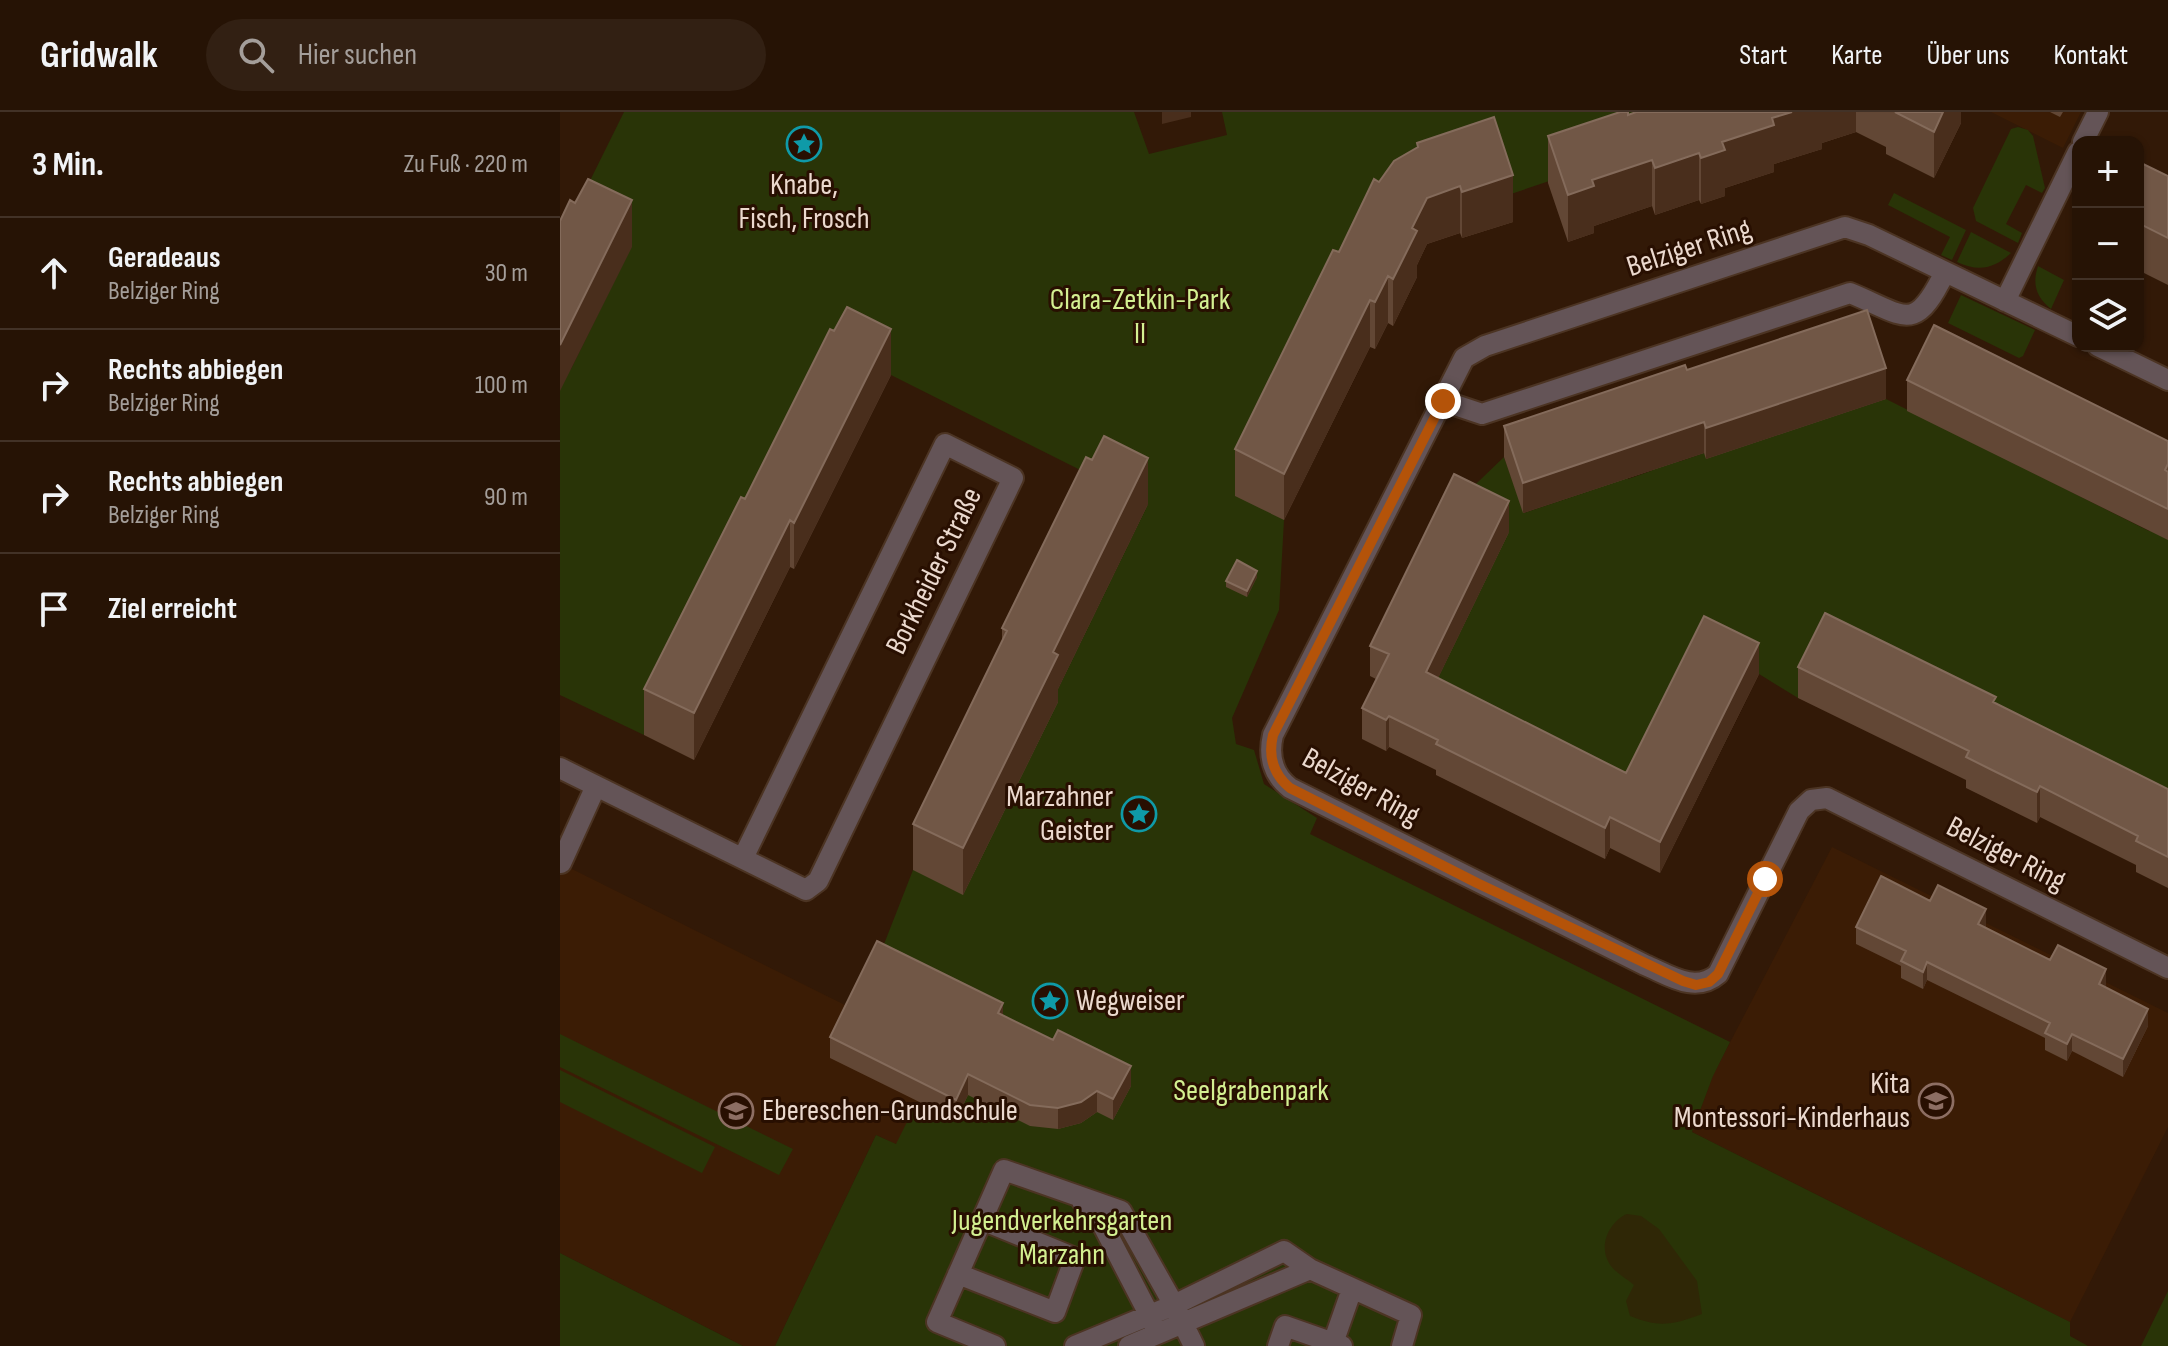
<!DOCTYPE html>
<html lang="de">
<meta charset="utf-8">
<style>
:root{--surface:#261305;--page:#322013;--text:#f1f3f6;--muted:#a49e9a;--line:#423227}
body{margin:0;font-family:"Sofia Sans Condensed",sans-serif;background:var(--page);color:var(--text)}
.controls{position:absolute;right:24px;top:24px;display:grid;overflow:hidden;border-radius:16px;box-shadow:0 2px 6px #0004}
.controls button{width:72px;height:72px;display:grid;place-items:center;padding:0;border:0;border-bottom:2px solid var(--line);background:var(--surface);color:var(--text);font:40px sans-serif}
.stop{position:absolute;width:24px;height:24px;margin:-18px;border:6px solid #b45309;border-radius:50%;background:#fff}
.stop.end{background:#b45309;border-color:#fff;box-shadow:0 2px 8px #0008}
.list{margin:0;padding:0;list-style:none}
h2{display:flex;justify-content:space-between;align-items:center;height:104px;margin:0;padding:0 32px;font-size:34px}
h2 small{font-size:26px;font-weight:400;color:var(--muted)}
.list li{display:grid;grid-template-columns:52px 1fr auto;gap:24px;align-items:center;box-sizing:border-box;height:112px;padding:0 32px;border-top:2px solid var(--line)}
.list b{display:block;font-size:30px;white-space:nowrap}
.list p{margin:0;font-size:26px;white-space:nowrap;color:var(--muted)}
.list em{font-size:26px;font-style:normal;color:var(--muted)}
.icon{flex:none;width:44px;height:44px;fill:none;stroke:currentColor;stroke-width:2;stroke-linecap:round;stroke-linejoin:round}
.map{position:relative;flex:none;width:1608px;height:1234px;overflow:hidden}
header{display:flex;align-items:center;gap:48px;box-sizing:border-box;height:112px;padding:0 40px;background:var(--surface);border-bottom:2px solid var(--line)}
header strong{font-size:38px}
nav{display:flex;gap:44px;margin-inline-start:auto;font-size:28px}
.search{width:560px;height:72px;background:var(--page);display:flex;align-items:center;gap:20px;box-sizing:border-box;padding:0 28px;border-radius:44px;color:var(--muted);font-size:30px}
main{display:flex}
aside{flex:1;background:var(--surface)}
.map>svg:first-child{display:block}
.built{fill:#3b1c05}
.green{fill:#293407}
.sand{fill:#2f2706}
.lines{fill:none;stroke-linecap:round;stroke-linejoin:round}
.minor-casing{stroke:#4c3423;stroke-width:24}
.minor{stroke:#645457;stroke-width:20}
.wall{fill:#624735}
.shaded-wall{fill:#492e1c}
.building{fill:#715746;stroke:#846b5b;stroke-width:2}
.route{stroke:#b45309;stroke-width:10}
.labels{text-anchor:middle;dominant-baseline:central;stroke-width:6;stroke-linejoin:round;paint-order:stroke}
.poi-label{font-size:30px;fill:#ebd9ce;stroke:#280f01;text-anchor:end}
.street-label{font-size:30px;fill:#ebd9ce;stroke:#280f01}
.park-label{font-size:30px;fill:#d3f091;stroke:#280f01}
</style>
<header>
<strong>Gridwalk</strong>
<div class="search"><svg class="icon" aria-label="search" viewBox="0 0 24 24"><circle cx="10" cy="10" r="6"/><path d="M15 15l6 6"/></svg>Hier suchen</div>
<nav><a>Start</a><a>Karte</a><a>Über uns</a><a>Kontakt</a></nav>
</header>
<main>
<aside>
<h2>3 Min.<small>Zu Fuß · 220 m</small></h2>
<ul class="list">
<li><svg class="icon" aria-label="ahead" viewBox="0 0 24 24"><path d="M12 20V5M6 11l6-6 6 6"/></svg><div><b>Geradeaus</b><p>Belziger Ring</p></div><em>30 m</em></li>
<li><svg class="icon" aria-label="right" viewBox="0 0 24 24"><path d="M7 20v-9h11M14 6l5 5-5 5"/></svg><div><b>Rechts abbiegen</b><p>Belziger Ring</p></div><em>100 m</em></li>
<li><svg class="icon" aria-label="right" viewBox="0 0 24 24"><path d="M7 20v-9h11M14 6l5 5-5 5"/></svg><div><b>Rechts abbiegen</b><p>Belziger Ring</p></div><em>90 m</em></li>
<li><svg class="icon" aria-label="arrive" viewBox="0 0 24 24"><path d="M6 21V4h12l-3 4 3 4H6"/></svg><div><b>Ziel erreicht</b></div></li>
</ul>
</aside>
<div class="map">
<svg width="1608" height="1234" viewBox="0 0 1608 1234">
<rect width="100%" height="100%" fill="#321907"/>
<!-- built -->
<path class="built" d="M 1431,0 L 1521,0 L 1503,36 Z
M 1272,735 L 1608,901 L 1608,1015 L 1510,1210 L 1132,1020 L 1153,963 Z
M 0,751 L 293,897 L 396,1008 L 335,1032 L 316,1023 L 215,1234 L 183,1234 L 0,1141 Z"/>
<!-- green -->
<path class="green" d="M 64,0 L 574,0 L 589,42 L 667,23 L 662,0 L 1194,0 L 945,84 L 857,77 L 724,408 L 719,498 L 672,606 L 676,632 L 694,638 L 704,672 L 757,706 L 750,722 L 1170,930 L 1153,964 L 1132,1020 L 1510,1210 L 1510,1224 L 1528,1234 L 215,1234 L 316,1023 L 336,1032 L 357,990 L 396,1008 L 317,850 L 353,758 L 493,587 L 588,392 L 331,263 L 180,432 L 84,623 L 0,583 L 0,269 L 11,257 L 71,135 L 12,105 Z
M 1458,15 L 1468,18 L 1473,24 L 1485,76 L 1482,81 L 1466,73 L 1446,112 L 1462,121 L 1458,131 L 1416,109 L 1413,96 L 1451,17 Z
M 1334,81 L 1406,118 L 1392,148 L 1381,143 L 1390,125 L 1328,93 Z
M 1411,120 L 1451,141 C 1434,157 1418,160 1397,150 Z
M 1478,154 L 1504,168 L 1491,197 C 1476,185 1472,172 1478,154 Z
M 1401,183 L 1475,218 L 1463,244 L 1459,246 L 1388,211 Z
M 1326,287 L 1589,419 L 1608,383 L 1608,714 L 1238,586 L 1199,562 L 1088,686 L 865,591 L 890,541 L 894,393 L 944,345 L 964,401 L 1041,375 L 1065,361 L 1068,367 L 1091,359 L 1116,344 L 1118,350 L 1144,341 L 1147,346 Z
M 0,922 L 233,1037 L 219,1063 L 0,955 Z
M 0,958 L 155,1035 L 142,1061 L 0,990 Z
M 0,1141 L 183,1234 L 0,1234 Z
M 1608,1179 L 1608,1234 L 1581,1234 Z"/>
<!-- sand -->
<path class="sand" d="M 1067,1102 L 1081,1104 L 1099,1117 L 1137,1169 L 1142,1202 C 1112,1213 1100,1216 1070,1204 L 1066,1189 L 1074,1173 C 1066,1166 1054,1160 1049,1151 C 1038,1133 1050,1109 1067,1102 Z"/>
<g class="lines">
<!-- minor casing -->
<g class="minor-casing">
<path id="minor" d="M 1523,30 L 1538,0
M 1445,189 L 1518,40
M 1518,224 L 1309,123 L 1285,115 L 925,234 L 904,246 L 713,623 C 708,644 713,663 730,676 L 1085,853 C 1109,863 1135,882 1158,862 L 1239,699 L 1251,688 L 1267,686 L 1608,856
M 1538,234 L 1608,268
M 883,289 L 922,302 L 1290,181 C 1346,204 1354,223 1385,160
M 0,656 L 246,778 L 258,769 L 453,366 L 385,332 L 183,746
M 1,751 L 36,674
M 522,1089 L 537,1102 L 594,1212
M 398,1162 L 495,1200 L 515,1146 L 422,1108
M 435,1234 L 377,1210 L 444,1058 L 561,1099 L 614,1193 L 634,1234
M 515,1234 L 614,1193 L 724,1139 L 750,1157 L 851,1203 L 842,1234
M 569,1234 L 750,1157
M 718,1234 L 725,1214 L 782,1234
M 772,1234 L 792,1177"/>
</g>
<!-- minor -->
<use href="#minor" class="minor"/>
</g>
<!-- wall -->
<path class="wall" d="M 1076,0 L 1401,0 L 1401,11 L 1374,66 L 1326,42 L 1326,35 L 1296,20 L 1262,31 L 1262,37 L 1214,52 L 1214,60 L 1165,76 L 1165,84 L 1141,92 L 1139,88 L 1095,103 L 1092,94 L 1034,114 L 1034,121 L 1008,130 L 988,71 L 988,24 Z
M 1490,0 L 1503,0 L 1500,5 Z
M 857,31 L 953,110 L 902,126 L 900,121 L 867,132 L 857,153 L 857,165 L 833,214 L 828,211 L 815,237 L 810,235 L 724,408 L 675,384 L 675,337 L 779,140 L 819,70 L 857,36 Z
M 1578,57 L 1608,64 L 1608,173 L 1578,158 Z
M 1127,258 L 1326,287 L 1146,347 L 1144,341 L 963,401 L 944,345 L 944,314 Z
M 331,263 L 234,457 L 230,455 L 134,648 L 84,623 L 84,577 L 185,387 Z
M 1347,268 L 1608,329 L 1608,428 L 1347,299 Z
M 588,392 L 498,577 L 498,590 L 403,783 L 353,758 L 353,712 L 442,529 L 442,516 Z
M 949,420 L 878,566 L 1066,661 L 1199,562 L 1100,761 L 1050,736 L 1045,747 L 876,663 L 876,658 L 829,635 L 826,639 L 802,627 L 802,596 L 816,567 L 810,564 L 810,534 Z
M 697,465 L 687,485 L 666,475 L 666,469 Z
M 1238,555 L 1436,591 L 1608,677 L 1608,776 L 1576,760 L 1576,753 L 1480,705 L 1477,711 L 1406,676 L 1406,668 L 1238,586 Z
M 1370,789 L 1426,814 L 1425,816 L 1490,848 L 1546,874 L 1546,876 L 1588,914 L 1563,965 L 1512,939 L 1507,949 L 1485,938 L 1485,926 L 1367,868 L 1363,877 L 1341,866 L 1341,854 L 1296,832 L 1296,815 Z
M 443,904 L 571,974 L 553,1008 L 537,1000 L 521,1011 L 498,1017 L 470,1014 L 408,983 L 396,1008 L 270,946 L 270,925 Z"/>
<!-- shaded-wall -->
<path class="shaded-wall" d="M 602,0 L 631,0 L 631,5 L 602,12 Z
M 1232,0 L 1296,0 L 1296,20 L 1262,31 L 1262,37 L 1214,52 L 1214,60 L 1165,76 L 1165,84 L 1141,92 L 1141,46 L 1162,30 L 1212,6 Z
M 1383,0 L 1401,0 L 1401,11 L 1374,66 L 1374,20 Z
M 1139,41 L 1139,88 L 1095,103 L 1095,56 Z
M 1092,48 L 1092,94 L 1034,114 L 1034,121 L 1008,130 L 1008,83 L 1032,68 Z
M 953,63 L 953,110 L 902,126 L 902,80 Z
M 900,74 L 900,121 L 867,132 L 857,153 L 857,165 L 833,214 L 833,167 L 852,116 L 867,86 Z
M 72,88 L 72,135 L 0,279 L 0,233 Z
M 828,164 L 828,211 L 815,237 L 815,190 Z
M 810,188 L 810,235 L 724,408 L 724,362 Z
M 331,217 L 331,263 L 234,457 L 234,411 Z
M 1326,256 L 1326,287 L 1146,347 L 1146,316 Z
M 1144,310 L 1144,341 L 963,401 L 963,371 Z
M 588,346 L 588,392 L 498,577 L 498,590 L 403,783 L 403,736 L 493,540 Z
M 949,389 L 949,420 L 866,591 L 866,560 Z
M 230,408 L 230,455 L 134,648 L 134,601 Z
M 697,459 L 697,465 L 687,485 L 687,479 Z
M 1199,531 L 1199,562 L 1100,761 L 1100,730 Z
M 829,604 L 829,635 L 826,639 L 826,608 Z
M 1480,674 L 1480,705 L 1477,711 L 1477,680 Z
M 1050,705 L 1050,736 L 1045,747 L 1045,716 Z
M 1426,797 L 1426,814 L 1418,830 L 1418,812 Z
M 1367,850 L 1367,868 L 1363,877 L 1363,860 Z
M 1546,857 L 1546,874 L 1539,890 L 1539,872 Z
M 443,891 L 443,912 L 438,901 Z
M 1588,897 L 1588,914 L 1563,965 L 1563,947 Z
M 1512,922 L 1512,939 L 1507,949 L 1507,932 Z
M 571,954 L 571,974 L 553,1008 L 553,987 Z
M 408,962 L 408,983 L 396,1008 L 396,988 Z
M 537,979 L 537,1000 L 521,1011 L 498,1017 L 498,996 Z"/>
<!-- building -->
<path class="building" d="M 1060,0 L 1068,0 L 1068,3 L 1076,0 L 1232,0 L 1212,6 L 1214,13 L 1162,30 L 1165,38 L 1141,46 L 1139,41 L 1095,56 L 1092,48 L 1032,68 L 1034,74 L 1008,83 L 988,24 Z
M 1335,0 L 1383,0 L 1374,20 Z
M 934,5 L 953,63 L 902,80 L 900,74 L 867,86 L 852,116 L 857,119 L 833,167 L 828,164 L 815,190 L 810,188 L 724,362 L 675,337 L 773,138 L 779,140 L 814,67 L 819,70 L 834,49 L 858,35 L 857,31 Z
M 1581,51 L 1608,64 L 1608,126 L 1578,111 L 1578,57 Z
M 28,67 L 72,88 L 0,233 L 0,109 L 10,88 L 15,91 Z
M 287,195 L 331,217 L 234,411 L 230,408 L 134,601 L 84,577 L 181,385 L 185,387 L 270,217 L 274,219 Z
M 1307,198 L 1326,256 L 1146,316 L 1144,310 L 963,371 L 944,314 L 1125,253 L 1127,258 Z
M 1374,213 L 1608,329 L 1608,352 L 1605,358 L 1608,360 L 1608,397 L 1347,268 Z
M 544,324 L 588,346 L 493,540 L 498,543 L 403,736 L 353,712 L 447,519 L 442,516 L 526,345 L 532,348 Z
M 894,362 L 949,389 L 866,560 L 1066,661 L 1144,504 L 1199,531 L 1100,730 L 1050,705 L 1045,716 L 876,632 L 878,628 L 829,604 L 826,608 L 802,596 L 829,542 L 810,534 Z
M 677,448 L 697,459 L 687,479 L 666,469 Z
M 1265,501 L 1436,585 L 1433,590 L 1608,677 L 1608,745 L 1576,729 L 1578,724 L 1480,674 L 1477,680 L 1432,658 L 1406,645 L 1409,639 L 1238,555 Z
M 1321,764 L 1370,789 L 1378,773 L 1426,797 L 1418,812 L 1490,848 L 1498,833 L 1546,857 L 1539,872 L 1588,897 L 1563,947 L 1512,922 L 1507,932 L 1485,921 L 1490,911 L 1367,850 L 1363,860 L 1341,849 L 1346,839 L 1296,815 Z
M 317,829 L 443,891 L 438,901 L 493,928 L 498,918 L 571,954 L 553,987 L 537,979 L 521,990 L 498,996 L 470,993 L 408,962 L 396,988 L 270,925 Z"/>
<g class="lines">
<!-- route -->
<path class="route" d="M 883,289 L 713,623 C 708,644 713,662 730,676 L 917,771 L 1123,869 L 1136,873 L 1149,870 L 1158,862 L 1205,767"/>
</g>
<!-- icons -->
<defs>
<g id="sight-ring" transform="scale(1.8)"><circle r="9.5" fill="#280f01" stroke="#0f9aa8" stroke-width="1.5"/><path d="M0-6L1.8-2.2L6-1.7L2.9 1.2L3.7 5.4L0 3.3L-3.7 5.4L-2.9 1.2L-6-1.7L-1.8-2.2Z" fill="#0f9aa8"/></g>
<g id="school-ring" transform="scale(1.8)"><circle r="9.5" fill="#280f01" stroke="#8d6e63" stroke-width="1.5"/><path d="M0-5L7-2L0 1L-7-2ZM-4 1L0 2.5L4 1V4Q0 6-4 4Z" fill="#8d6e63"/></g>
</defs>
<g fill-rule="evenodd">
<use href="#sight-ring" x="244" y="32"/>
<use href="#sight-ring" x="579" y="702"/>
<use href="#sight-ring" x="490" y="889"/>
<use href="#school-ring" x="1376" y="989"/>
<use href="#school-ring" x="176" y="999"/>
</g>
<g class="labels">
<!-- poi labels -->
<g class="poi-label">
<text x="244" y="73" text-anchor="middle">Knabe,<tspan x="244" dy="34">Fisch, Frosch</tspan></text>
<text x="553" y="685">Marzahner<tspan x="553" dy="34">Geister</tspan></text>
<text x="516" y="889" text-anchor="start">Wegweiser</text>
<text x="1350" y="972">Kita<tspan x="1350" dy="34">Montessori-Kinderhaus</tspan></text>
<text x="202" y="999" text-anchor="start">Ebereschen-Grundschule</text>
</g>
<!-- street labels -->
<g class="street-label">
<text transform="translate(1129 136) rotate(-18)">Belziger Ring</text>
<text transform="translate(374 459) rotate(-64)">Borkheider Straße</text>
<text transform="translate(801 675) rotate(29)">Belziger Ring</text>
<text transform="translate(1446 742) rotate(27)">Belziger Ring</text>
</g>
<!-- park labels -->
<g class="park-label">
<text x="580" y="188">Clara-Zetkin-Park<tspan x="580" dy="34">II</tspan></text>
<text x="691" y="979">Seelgrabenpark</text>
<text x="502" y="1109">Jugendverkehrsgarten<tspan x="502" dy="34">Marzahn</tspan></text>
</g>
</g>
</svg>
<div class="controls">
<button>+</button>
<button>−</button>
<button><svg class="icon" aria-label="layers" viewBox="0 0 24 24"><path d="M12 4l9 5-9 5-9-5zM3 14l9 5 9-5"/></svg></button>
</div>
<div class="stop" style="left:1205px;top:767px"></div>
<div class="stop end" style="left:883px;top:289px"></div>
</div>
</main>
